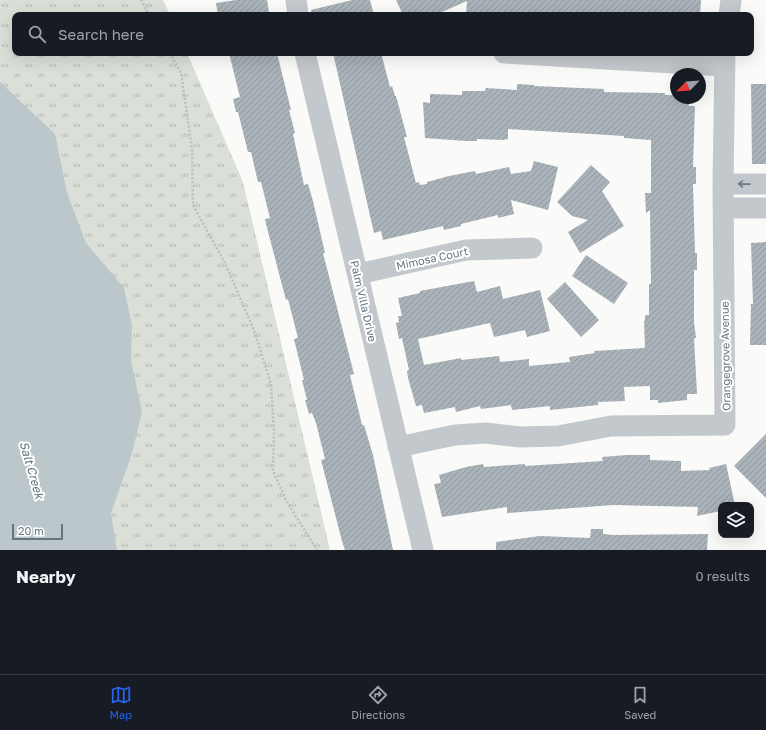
<!DOCTYPE html>
<style>
:root{--surface:#171b24;--page:#20242c;--text:#f1f3f6;--muted:#9ea1a6;--line:#363941;--accent:#2563eb}
body{margin:0;font-family:"Golos Text",sans-serif;background:var(--page);color:var(--text)}
.controls{position:absolute;right:12px;bottom:12px;display:grid;overflow:hidden;border-radius:8px;box-shadow:0 4px 16px #0002}
.controls button{width:36px;height:36px;display:grid;place-items:center;padding:0;border:0;border-bottom:1px solid var(--line);background:var(--surface);color:var(--text);font:20px sans-serif}
.compass{position:absolute;left:670px;top:68px;width:36px;height:36px;border-radius:50%;background:var(--surface);box-shadow:0 4px 16px #0002;rotate:245deg}
.scale{position:absolute;left:12px;bottom:10px;width:51px;box-sizing:border-box;padding-left:4px;border:2px solid #657683;border-top:0;font-size:11px;line-height:14px;white-space:nowrap;color:#657683;-webkit-text-stroke:3px #fff;paint-order:stroke}
.list{margin:0;padding:0;list-style:none}
h2{display:flex;justify-content:space-between;align-items:center;height:52px;margin:0;padding:0 16px;font-size:17px}
h2 small{font-size:13px;font-weight:400;color:var(--muted)}
.icon{flex:none;width:22px;height:22px;fill:none;stroke:currentColor;stroke-width:2;stroke-linecap:round;stroke-linejoin:round}
.map{position:relative;flex:none;width:766px;height:550px;overflow:hidden}
.search{position:absolute;background:var(--surface);box-shadow:0 4px 16px #0002;left:12px;right:12px;top:12px;height:44px;display:flex;align-items:center;gap:10px;box-sizing:border-box;padding:0 14px;border-radius:8px;color:var(--muted);font-size:15px}
.sheet{height:124px;background:var(--surface)}
nav{display:flex;justify-content:space-around;align-items:center;box-sizing:border-box;height:56px;border-top:1px solid var(--line);background:var(--surface);font-size:11px;color:var(--muted)}
nav a{display:grid;justify-items:center;gap:2px}
nav .on{color:var(--accent)}
.map>svg:first-child{display:block}
.grass{fill:url(#grass-tufts)}
.water{fill:#bbc7cb}
.building{fill:url(#building-hatch)}
.lines{fill:none;stroke-linecap:round;stroke-linejoin:round}
.path{stroke:#bbbfc2;stroke-width:2.5;stroke-dasharray:2 2;stroke-linecap:butt}
.minor{stroke:#c3c8cc;stroke-width:21}
.oneway{stroke:#6a7a87}
.labels{text-anchor:middle;dominant-baseline:central;stroke-width:4;stroke-linejoin:round;paint-order:stroke}
.street-label{font-size:11px;fill:#657683;stroke:#fff}
.water-label{font-size:12px;font-style:italic;fill:#60757c;stroke:#fff}
</style>
<div class="map">
<svg width="766" height="550" viewBox="0 0 766 550">
<defs>
<pattern id="grass-tufts" width="24" height="20" patternUnits="userSpaceOnUse"><rect width="24" height="20" fill="#dadfd7"/><path d="M3 7l-1-3M5 7V3M7 7l1-3M15 17l-1-3M17 17v-4M19 17l1-3" fill="none" stroke="#b4b9b4"/></pattern>
<pattern id="building-hatch" width="6" height="6" patternUnits="userSpaceOnUse"><rect width="6" height="6" fill="#aab3b9"/><path d="M-1 1l2-2M0 6l6-6M5 7l2-2" fill="none" stroke="#8e969c"/></pattern>
</defs>
<rect width="100%" height="100%" fill="#fafaf8"/>
<!-- grass -->
<path class="grass" d="M 0,0 L 163,0 L 170,15 L 15,15 L 15,53 L 187,53 L 243,182 L 330,550 L 0,550 Z"/>
<!-- water -->
<path class="water" d="M 0,82 L 55,134 L 67,193 L 86,243 L 124,288 L 132,326 L 131,361 L 142,412 L 132,453 L 111,513 L 117,550 L 0,550 Z"/>
<!-- building -->
<path class="building" d="M 236,0 L 267,0 L 269,12 L 264,13 L 264,15 L 218,15 L 216,3 Z
M 352,0 L 370,0 L 374,15 L 312,15 L 311,10 Z
M 396,0 L 701,0 L 700,15 L 466,15 L 467,1 L 435,15 L 403,15 Z
M 229,53 L 277,53 L 291,110 L 289,110 L 295,133 L 293,134 L 304,185 L 308,184 L 313,201 L 325,253 L 323,253 L 354,374 L 350,375 L 362,425 L 364,425 L 373,455 L 393,550 L 345,550 L 342,541 L 321,460 L 325,459 L 316,423 L 312,413 L 309,414 L 305,400 L 307,400 L 302,380 L 304,380 L 294,339 L 298,338 L 288,299 L 286,300 L 266,224 L 265,219 L 270,218 L 261,182 L 258,182 L 251,152 L 248,152 L 238,112 L 236,112 L 233,99 L 240,97 Z
M 333,53 L 381,53 L 390,87 L 392,86 L 395,96 L 396,96 L 407,137 L 404,137 L 416,183 L 419,182 L 420,185 L 427,184 L 427,182 L 449,176 L 475,171 L 476,174 L 509,167 L 511,174 L 531,171 L 534,161 L 558,167 L 548,210 L 511,200 L 514,214 L 498,218 L 498,215 L 461,224 L 461,226 L 444,230 L 443,226 L 383,240 L 381,231 L 374,233 L 371,220 Z
M 517,84 L 534,85 L 534,86 L 604,89 L 604,92 L 665,93 L 665,95 L 676,95 L 676,98 L 689,98 L 689,106 L 695,106 L 693,167 L 696,167 L 696,184 L 693,184 L 695,253 L 697,253 L 697,270 L 694,270 L 694,322 L 696,338 L 694,338 L 697,394 L 687,394 L 687,400 L 658,403 L 658,400 L 650,400 L 650,386 L 624,387 L 625,401 L 598,402 L 598,405 L 550,410 L 550,406 L 512,410 L 511,405 L 481,409 L 480,406 L 456,412 L 455,407 L 424,413 L 422,405 L 416,406 L 408,378 L 407,371 L 409,370 L 402,338 L 399,339 L 396,323 L 399,322 L 398,316 L 402,316 L 398,298 L 420,293 L 420,291 L 474,281 L 477,292 L 500,286 L 503,299 L 540,290 L 550,331 L 527,337 L 525,330 L 494,337 L 490,323 L 418,339 L 424,365 L 461,358 L 461,360 L 499,356 L 500,362 L 529,359 L 529,366 L 570,362 L 569,357 L 595,353 L 594,351 L 644,348 L 645,346 L 644,321 L 645,321 L 645,315 L 649,315 L 649,284 L 651,284 L 650,210 L 646,213 L 645,193 L 651,193 L 651,140 L 624,138 L 624,136 L 508,129 L 508,139 L 503,140 L 477,139 L 477,141 L 466,141 L 425,138 L 423,102 L 430,103 L 430,94 L 462,95 L 462,91 L 485,91 L 486,88 L 517,90 Z
M 751,84 L 766,84 L 766,164 L 752,164 Z
M 591,165 L 610,182 L 602,191 L 624,226 L 580,253 L 568,232 L 588,220 L 572,216 L 557,202 Z
M 766,242 L 766,345 L 750,345 L 751,304 L 753,304 L 751,243 Z
M 586,255 L 628,283 L 614,304 L 572,276 Z
M 565,282 L 599,320 L 581,337 L 547,299 Z
M 766,434 L 766,498 L 734,466 Z
M 627,455 L 650,455 L 650,460 L 681,461 L 681,471 L 710,470 L 709,468 L 726,464 L 735,505 L 721,505 L 721,511 L 697,516 L 698,507 L 613,505 L 507,513 L 507,507 L 442,517 L 434,484 L 441,483 L 439,475 L 466,467 L 483,464 L 484,467 L 525,464 L 525,466 L 603,461 L 602,457 Z
M 591,529 L 603,529 L 603,534 L 614,535 L 708,534 L 707,550 L 496,550 L 496,542 L 540,536 L 590,538 Z"/>
<g class="lines">
<!-- path -->
<path class="path" d="M 141,0 L 149,15
M 170,53 L 181,73 L 192,149 L 193,205 L 225,263 L 254,330 L 271,384 L 274,431 L 273,471 L 287,502 L 317,550"/>
<!-- minor -->
<path class="minor" d="M 296,0 L 298,15
M 729,15 L 731,0
M 305,53 L 423,550
M 504,53 L 724,66
M 723,184 L 766,184
M 723,208 L 766,208
M 358,274 L 466,250 L 532,248
M 398,447 L 455,435 L 486,433 L 520,437 L 558,436 L 611,426 L 725,425 L 723,184 L 725,53"/>
</g>
<!-- one-way arrows -->
<defs><path id="oneway-shaft" d="M-6 0H5M1.5-3L5.5 0L1.5 3" fill="none" stroke-width="1.6" stroke-linecap="round" stroke-linejoin="round"/></defs>
<use class="oneway" href="#oneway-shaft" transform="translate(744 184) rotate(-179)"/>
<g class="labels">
<!-- street labels -->
<g class="street-label">
<text transform="translate(432 258) rotate(-12)">Mimosa Court</text>
<text transform="translate(364 301) rotate(77)">Palm Villa Drive</text>
<text transform="translate(725 356) rotate(-91)">Orangegrove Avenue</text>
</g>
<!-- water labels -->
<g class="water-label">
<text transform="translate(32 470) rotate(74)">Salt Creek</text>
</g>
</g>
</svg>
<div class="controls">
<button><svg class="icon" aria-label="layers" viewBox="0 0 24 24"><path d="M12 4l9 5-9 5-9-5zM3 14l9 5 9-5"/></svg></button>
</div>
<svg class="compass" viewBox="-18 -18 36 36"><path d="M0-13l5 13h-10z" fill="#e53935"/><path d="M0 13l5-13h-10z" fill="#9ea1a6"/></svg>
<div class="scale">20 m</div>
<div class="search"><svg class="icon" aria-label="search" viewBox="0 0 24 24"><circle cx="10" cy="10" r="6"/><path d="M15 15l6 6"/></svg>Search here</div>
</div>
<section class="sheet">
<h2>Nearby<small>0 results</small></h2>
<ul class="list">
</ul>
</section>
<nav>
<a class="on"><svg class="icon" aria-label="map" viewBox="0 0 24 24"><path d="M3 6l6-2 6 2 6-2v14l-6 2-6-2-6 2zM9 4v14M15 6v14"/></svg>Map</a>
<a><svg class="icon" aria-label="directions" viewBox="0 0 24 24"><path d="M12 3l9 9-9 9-9-9zM9 14v-3h6M13 9l2 2-2 2"/></svg>Directions</a>
<a><svg class="icon" aria-label="saved" viewBox="0 0 24 24"><path d="M7 4h10v16l-5-4-5 4z"/></svg>Saved</a>
</nav>
